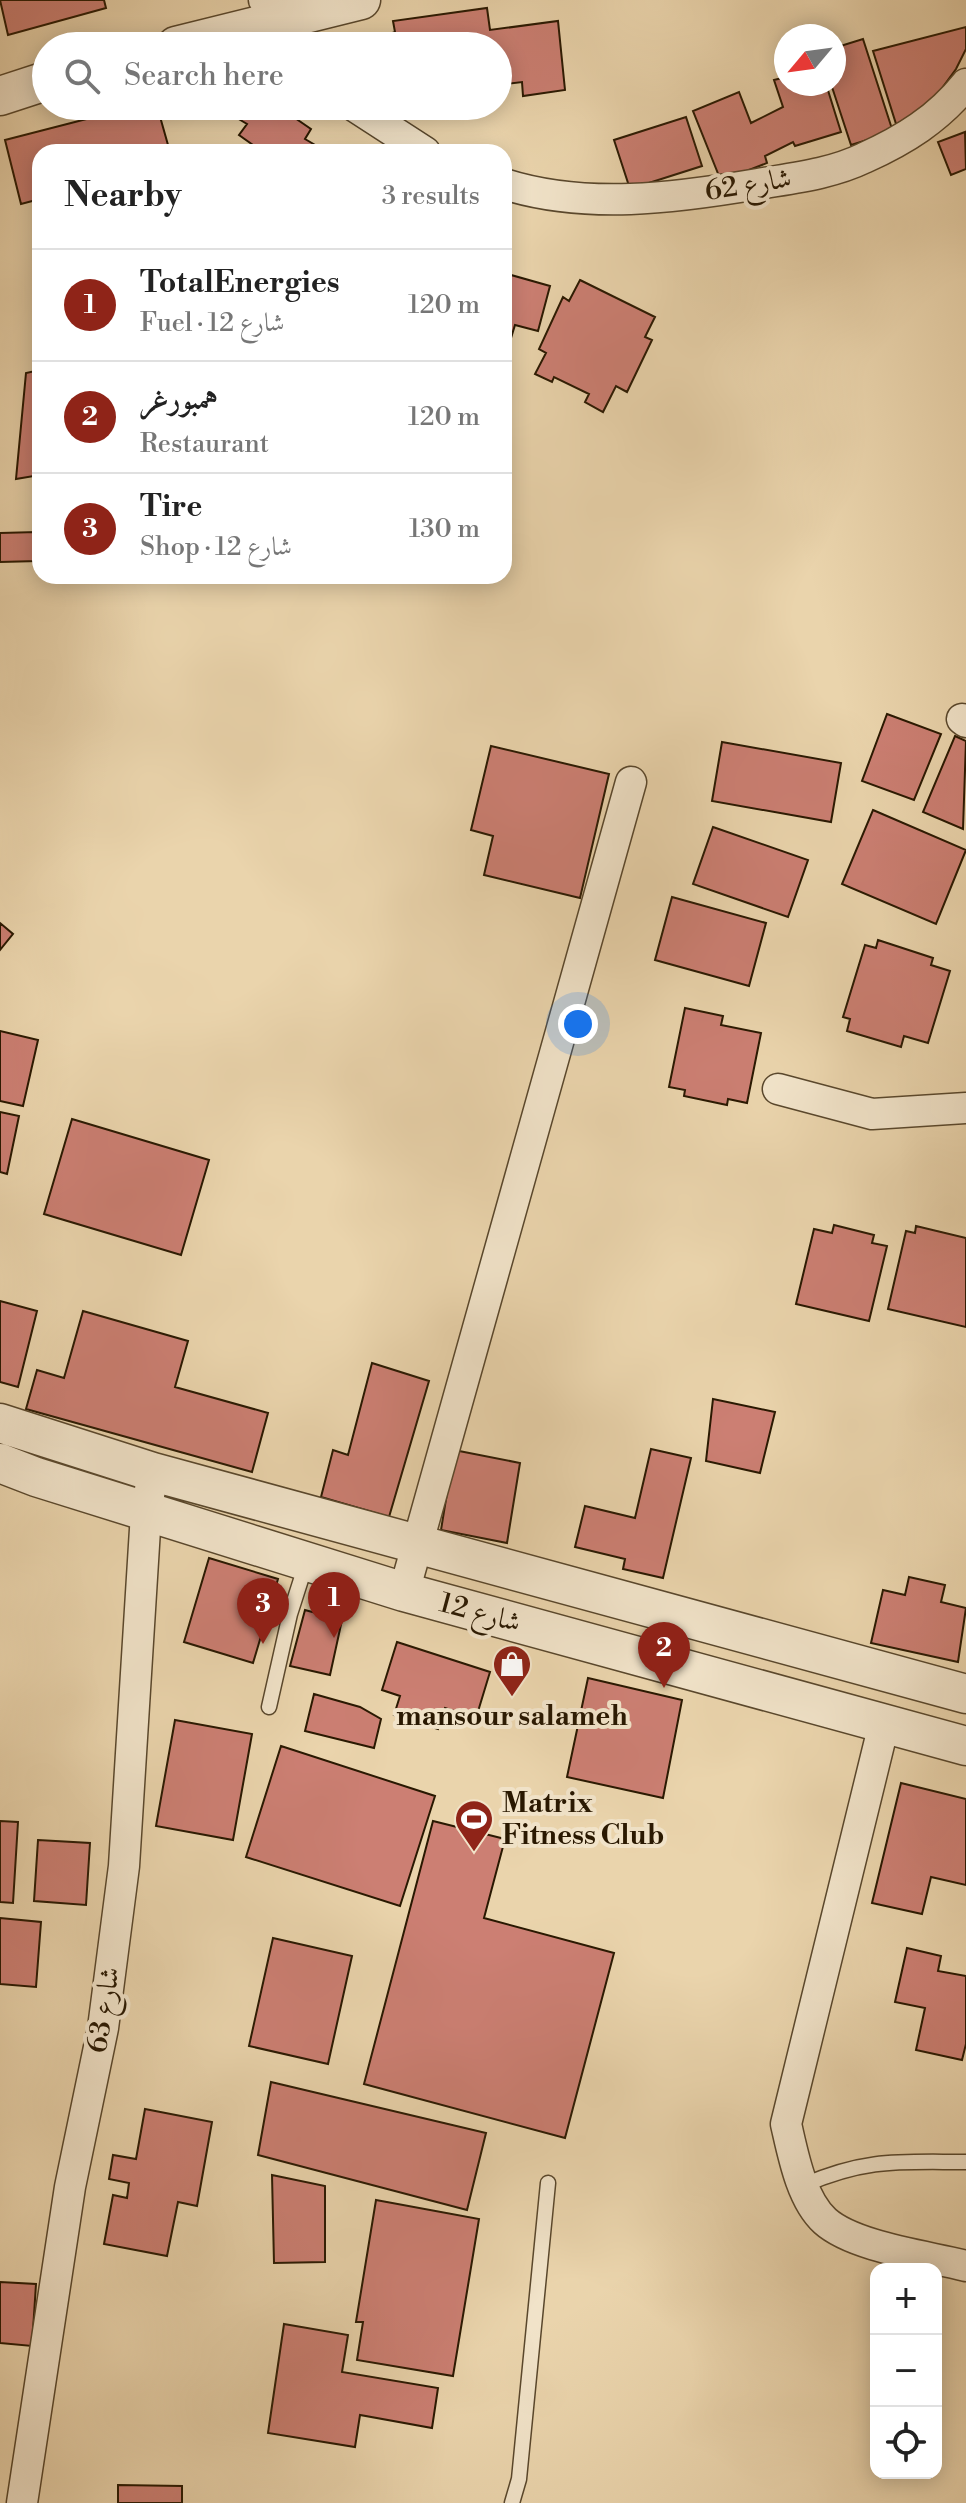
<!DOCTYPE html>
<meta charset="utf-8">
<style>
:root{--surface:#fff;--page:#f6f6f6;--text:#222;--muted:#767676;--line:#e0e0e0;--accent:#8f2418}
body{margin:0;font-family:"Libre Bodoni",Amiri,serif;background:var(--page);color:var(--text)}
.controls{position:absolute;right:24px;bottom:24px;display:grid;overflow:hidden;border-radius:16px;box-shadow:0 4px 20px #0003}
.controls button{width:72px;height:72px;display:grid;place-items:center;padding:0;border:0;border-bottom:2px solid var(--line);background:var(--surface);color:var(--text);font:40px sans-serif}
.compass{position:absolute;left:774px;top:24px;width:72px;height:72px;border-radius:50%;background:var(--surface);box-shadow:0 4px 20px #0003;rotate:241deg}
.you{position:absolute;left:578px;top:1024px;width:28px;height:28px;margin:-20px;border:6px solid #fff;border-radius:50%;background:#1a73e8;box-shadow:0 0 0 12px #1a73e833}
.badge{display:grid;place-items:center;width:52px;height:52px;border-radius:50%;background:var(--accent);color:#fff;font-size:26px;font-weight:700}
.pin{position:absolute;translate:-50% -66px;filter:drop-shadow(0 2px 4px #0008)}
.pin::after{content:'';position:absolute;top:42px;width:28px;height:24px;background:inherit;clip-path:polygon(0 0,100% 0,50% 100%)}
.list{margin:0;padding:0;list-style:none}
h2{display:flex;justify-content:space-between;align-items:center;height:104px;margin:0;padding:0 32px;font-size:34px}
h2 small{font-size:26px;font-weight:400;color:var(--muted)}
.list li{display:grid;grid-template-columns:52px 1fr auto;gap:24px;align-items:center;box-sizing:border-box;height:112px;padding:0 32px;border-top:2px solid var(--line)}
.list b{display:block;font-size:30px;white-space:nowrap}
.list p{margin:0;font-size:26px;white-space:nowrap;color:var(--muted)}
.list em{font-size:26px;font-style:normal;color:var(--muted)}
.icon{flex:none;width:44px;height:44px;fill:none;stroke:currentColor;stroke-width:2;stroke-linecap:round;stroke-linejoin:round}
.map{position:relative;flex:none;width:966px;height:2503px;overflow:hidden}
.search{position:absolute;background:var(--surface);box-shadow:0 4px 20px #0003;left:32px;top:32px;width:480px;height:88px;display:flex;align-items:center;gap:20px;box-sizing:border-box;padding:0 28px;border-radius:44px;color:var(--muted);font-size:30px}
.panel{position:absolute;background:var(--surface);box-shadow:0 4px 20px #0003;left:32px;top:144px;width:480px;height:440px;border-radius:24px}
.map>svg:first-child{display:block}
.building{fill:#cc7f73;stroke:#291801;stroke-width:2}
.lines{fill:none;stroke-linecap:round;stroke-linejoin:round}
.service-casing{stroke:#59472c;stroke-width:17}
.minor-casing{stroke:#59472c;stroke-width:33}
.tertiary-casing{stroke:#59472c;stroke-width:41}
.service{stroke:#f1e3c9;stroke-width:14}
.minor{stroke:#f1e3c9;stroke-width:30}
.tertiary{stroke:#f1e3c9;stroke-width:38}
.labels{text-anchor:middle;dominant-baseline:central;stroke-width:8;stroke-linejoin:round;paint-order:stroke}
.street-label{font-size:28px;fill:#291801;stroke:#f1e3c9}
.poi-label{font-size:28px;font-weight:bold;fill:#291801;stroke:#f1e3c9}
</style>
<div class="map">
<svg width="966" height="2503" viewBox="0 0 966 2503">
<rect width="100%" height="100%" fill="#ead4ac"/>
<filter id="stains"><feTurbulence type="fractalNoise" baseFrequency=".0025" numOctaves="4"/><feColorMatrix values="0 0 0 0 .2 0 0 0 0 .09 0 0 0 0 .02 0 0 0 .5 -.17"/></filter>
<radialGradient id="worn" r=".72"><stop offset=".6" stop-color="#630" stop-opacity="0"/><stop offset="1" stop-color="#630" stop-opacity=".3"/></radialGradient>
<!-- building -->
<path class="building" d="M 0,0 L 104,0 L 106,8 L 8,35 Z
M 487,8 L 490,30 L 558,21 L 565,90 L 523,96 L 522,82 L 498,85 L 498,46 L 373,46 L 379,38 L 395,32 L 393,21 Z
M 966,27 L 966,49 L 956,69 L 937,95 L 897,127 L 873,51 Z
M 863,39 L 893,132 L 851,145 L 831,84 L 834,48 Z
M 786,77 L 786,84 L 826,84 L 841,132 L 795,146 L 793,142 L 765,156 L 767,163 L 721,181 L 693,111 L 739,92 L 751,123 L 783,107 L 774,80 Z
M 137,106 L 157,106 L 170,152 L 40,152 L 40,199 L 21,204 L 5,140 Z
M 238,106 L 292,106 L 300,111 L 295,118 L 311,129 L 305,139 L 327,152 L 249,152 L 253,145 L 239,135 L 247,124 L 232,115 Z
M 686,117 L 702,166 L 630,189 L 614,140 Z
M 965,132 L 966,169 L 951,175 L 938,142 Z
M 504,273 L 550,286 L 538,331 L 515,325 L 507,351 L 504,350 Z
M 580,280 L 655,317 L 645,337 L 652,340 L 627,392 L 616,386 L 603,412 L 585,402 L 589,394 L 554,377 L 552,382 L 535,374 L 546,353 L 539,349 L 563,297 L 569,301 Z
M 40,370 L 40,475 L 16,479 L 26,373 Z
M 37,532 L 38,561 L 0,562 L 0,533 Z
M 887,714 L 941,734 L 914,800 L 862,781 Z
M 955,736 L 966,741 L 963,829 L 923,812 Z
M 722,742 L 841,763 L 831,822 L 712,801 Z
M 491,746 L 609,774 L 580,898 L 484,875 L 493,836 L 471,830 Z
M 873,810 L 966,850 L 936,924 L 842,884 Z
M 713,827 L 808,860 L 788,917 L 693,884 Z
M 672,897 L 766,923 L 749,986 L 655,960 Z
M 0,923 L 13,934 L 0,950 Z
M 878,940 L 933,958 L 931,965 L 950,971 L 928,1043 L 904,1036 L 901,1047 L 847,1031 L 850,1019 L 843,1017 L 865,945 L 876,948 Z
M 685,1008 L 723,1016 L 721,1025 L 761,1033 L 747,1103 L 728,1099 L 727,1105 L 684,1096 L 685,1090 L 669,1087 Z
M 0,1031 L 38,1040 L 23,1106 L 0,1101 Z
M 0,1112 L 19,1116 L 7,1174 L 0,1172 Z
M 72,1119 L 209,1160 L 181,1255 L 44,1214 Z
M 834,1225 L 874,1235 L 872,1243 L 887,1246 L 869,1321 L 796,1304 L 814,1229 L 832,1233 Z
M 916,1226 L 966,1238 L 966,1327 L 888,1309 L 906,1231 L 915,1233 Z
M 0,1301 L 37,1311 L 18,1387 L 0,1382 Z
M 83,1311 L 188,1341 L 175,1387 L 268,1413 L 252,1472 L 26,1409 L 37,1370 L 64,1378 Z
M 372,1363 L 429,1381 L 389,1517 L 321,1497 L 333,1450 L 348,1455 Z
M 713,1399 L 775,1412 L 760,1473 L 706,1461 Z
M 651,1449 L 691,1458 L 663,1578 L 623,1569 L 625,1559 L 575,1547 L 585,1506 L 635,1518 Z
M 454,1450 L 520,1463 L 507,1543 L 441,1530 Z
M 209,1558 L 278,1579 L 253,1663 L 184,1642 Z
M 909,1577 L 945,1585 L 941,1602 L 966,1608 L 958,1662 L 871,1643 L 883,1590 L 905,1595 Z
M 305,1610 L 342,1620 L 330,1675 L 290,1666 Z
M 397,1642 L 490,1672 L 476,1718 L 445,1708 L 438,1729 L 394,1715 L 400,1696 L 382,1690 Z
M 588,1678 L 682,1700 L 663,1798 L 567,1777 Z
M 314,1694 L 360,1707 L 381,1719 L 374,1748 L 305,1731 Z
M 175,1720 L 252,1734 L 233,1840 L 156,1826 Z
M 281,1746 L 435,1796 L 400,1906 L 246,1857 Z
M 901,1783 L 966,1799 L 966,1885 L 931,1877 L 922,1914 L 872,1903 Z
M 0,1821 L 18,1822 L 13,1903 L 0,1902 Z
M 433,1821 L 505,1839 L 484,1918 L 614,1953 L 565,2138 L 364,2084 Z
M 38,1840 L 90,1843 L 86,1905 L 34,1901 Z
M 0,1918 L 41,1922 L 36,1987 L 0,1984 Z
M 273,1938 L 352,1956 L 328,2064 L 249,2046 Z
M 907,1948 L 941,1956 L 938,1971 L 966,1976 L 966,2044 L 962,2060 L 916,2050 L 925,2008 L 895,2002 Z
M 271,2082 L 486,2133 L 467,2210 L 258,2155 Z
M 145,2109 L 212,2122 L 197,2206 L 178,2202 L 167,2256 L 104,2244 L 113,2195 L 127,2198 L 129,2183 L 109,2179 L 113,2155 L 136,2159 Z
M 272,2175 L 325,2186 L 325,2262 L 274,2263 Z
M 376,2200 L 479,2219 L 453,2376 L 357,2360 L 363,2322 L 356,2322 Z
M 0,2282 L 36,2284 L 32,2346 L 0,2343 Z
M 284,2324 L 348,2335 L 342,2372 L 438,2388 L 432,2428 L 360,2415 L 355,2447 L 268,2433 Z
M 118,2485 L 182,2486 L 182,2503 L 118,2503 Z"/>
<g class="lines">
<!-- service casing -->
<g class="service-casing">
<path id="service" d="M 269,1707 L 290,1614 L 306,1564
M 804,2185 C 867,2158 899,2162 966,2162
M 512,2503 L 519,2479 L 548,2183"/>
</g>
<!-- minor casing -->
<g class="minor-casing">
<path id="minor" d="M 264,0 L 296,46
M 354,106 L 425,152
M 504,184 C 586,210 675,198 758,184 C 793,178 831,174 864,158 C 904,140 938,119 966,84
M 962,719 L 966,722
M 778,1089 L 872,1114 L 966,1108
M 404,1592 L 631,782
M 884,1724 L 786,2124 C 793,2154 801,2199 825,2221 C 854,2247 927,2256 966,2266
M 22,2503 L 70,2187 L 103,2028 L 124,1866 L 146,1513 L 153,1472"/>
</g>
<!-- tertiary casing -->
<g class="tertiary-casing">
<path id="tertiary" d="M 176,46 L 361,0
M 0,96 L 46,81
M 0,1423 L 153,1472 L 966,1694
M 0,1463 L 36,1477 L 404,1592 L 966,1746"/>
</g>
<!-- service -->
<use href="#service" class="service"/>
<!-- minor -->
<use href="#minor" class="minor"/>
<!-- tertiary -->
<use href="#tertiary" class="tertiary"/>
</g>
<!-- icons -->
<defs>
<g id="shop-pin" transform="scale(2)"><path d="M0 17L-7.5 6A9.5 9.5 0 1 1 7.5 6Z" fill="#8f2418" stroke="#f1e3c9"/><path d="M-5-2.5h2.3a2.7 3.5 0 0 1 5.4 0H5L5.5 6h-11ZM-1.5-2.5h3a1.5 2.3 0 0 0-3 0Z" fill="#fff"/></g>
<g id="stadium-pin" transform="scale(2)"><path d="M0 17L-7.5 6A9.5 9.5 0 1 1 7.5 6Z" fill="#8f2418" stroke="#f1e3c9"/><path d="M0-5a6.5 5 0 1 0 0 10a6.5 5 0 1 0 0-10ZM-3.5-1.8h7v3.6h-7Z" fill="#fff"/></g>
</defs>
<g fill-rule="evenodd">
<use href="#shop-pin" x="512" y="1664"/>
<use href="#stadium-pin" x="474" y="1819"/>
</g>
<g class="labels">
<!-- street labels -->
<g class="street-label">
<text transform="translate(748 185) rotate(-9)">شارع 62</text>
<text transform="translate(480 1613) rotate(15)">شارع 12</text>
<text transform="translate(104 2010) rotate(-81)">شارع 63</text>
</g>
<!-- poi labels -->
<g class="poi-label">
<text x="512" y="1716">mansour salameh</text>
<text x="502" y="1803" text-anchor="start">Matrix<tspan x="502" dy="32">Fitness Club</tspan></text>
</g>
</g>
<rect width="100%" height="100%" filter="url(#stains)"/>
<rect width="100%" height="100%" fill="url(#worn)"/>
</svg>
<div class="controls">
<button>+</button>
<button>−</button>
<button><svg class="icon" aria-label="locate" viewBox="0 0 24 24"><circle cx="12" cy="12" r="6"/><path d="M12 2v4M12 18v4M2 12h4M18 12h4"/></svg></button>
</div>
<svg class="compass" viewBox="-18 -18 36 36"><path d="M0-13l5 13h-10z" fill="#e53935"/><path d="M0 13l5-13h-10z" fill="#767676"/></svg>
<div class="you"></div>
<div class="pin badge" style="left:334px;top:1638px">1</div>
<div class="pin badge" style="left:664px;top:1688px">2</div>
<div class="pin badge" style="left:263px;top:1644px">3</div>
<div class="search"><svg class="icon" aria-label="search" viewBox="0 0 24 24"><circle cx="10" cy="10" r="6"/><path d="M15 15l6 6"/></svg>Search here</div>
<section class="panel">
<h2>Nearby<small>3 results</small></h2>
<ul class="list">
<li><span class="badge">1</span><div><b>TotalEnergies</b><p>Fuel · شارع 12</p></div><em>120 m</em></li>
<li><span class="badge">2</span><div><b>همبورغر</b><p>Restaurant</p></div><em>120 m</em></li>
<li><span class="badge">3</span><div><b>Tire</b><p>Shop · شارع 12</p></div><em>130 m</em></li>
</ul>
</section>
</div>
